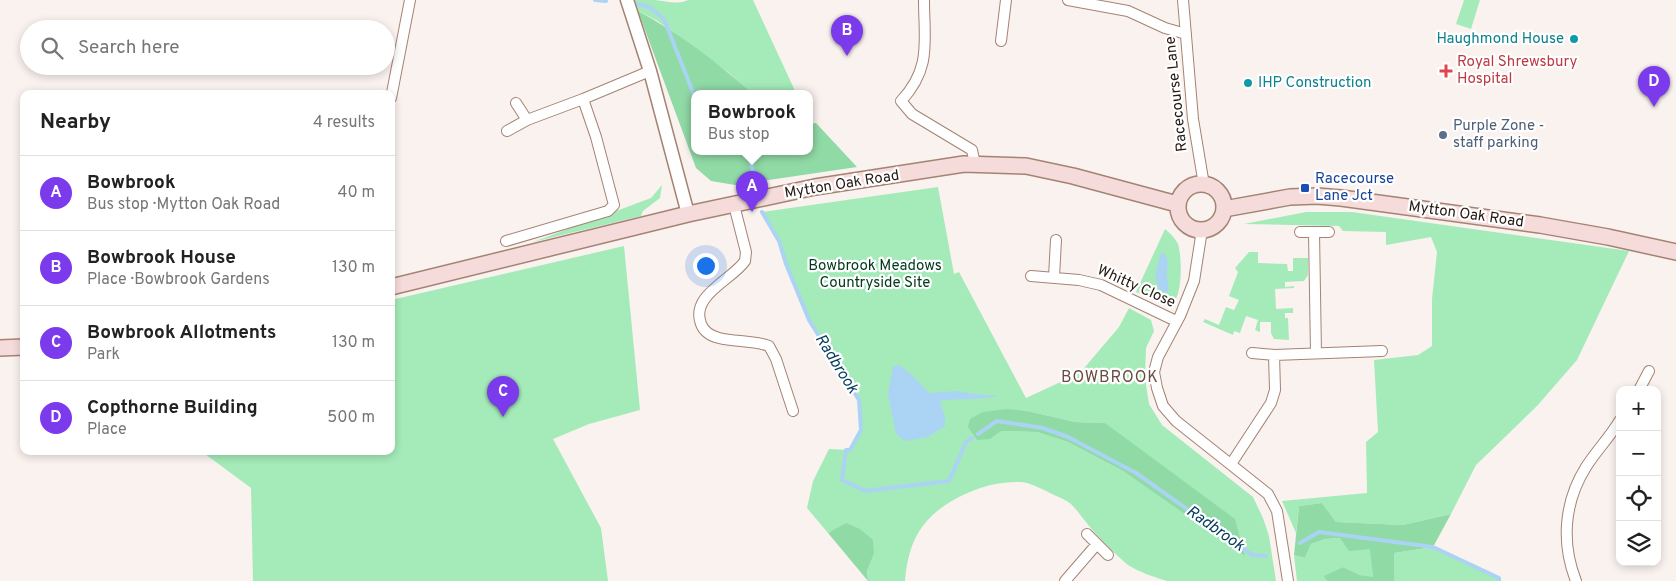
<!DOCTYPE html>
<meta charset="utf-8">
<style>
:root{--surface:#fff;--page:#f6f6f6;--text:#222;--muted:#767676;--line:#e0e0e0;--accent:#7c3aed}
body{margin:0;font-family:Overpass,sans-serif;background:var(--page);color:var(--text)}
.controls{position:absolute;right:15px;bottom:15px;display:grid;overflow:hidden;border-radius:10px;box-shadow:0 2px 8px #0003}
.controls button{width:45px;height:45px;display:grid;place-items:center;padding:0;border:0;border-bottom:1px solid var(--line);background:var(--surface);color:var(--text);font:25px sans-serif}
.you{position:absolute;left:705px;top:265px;width:18px;height:18px;margin:-12px;border:4px solid #fff;border-radius:50%;background:#1a73e8;box-shadow:0 0 0 8px #1a73e833}
.badge{display:grid;place-items:center;width:32px;height:32px;border-radius:50%;background:var(--accent);color:#fff;font-size:16px;font-weight:700}
.pin{position:absolute;translate:-50% -41px;filter:drop-shadow(0 1px 2px #0008)}
.pin::after{content:'';position:absolute;top:26px;width:18px;height:15px;background:inherit;clip-path:polygon(0 0,100% 0,50% 100%)}
.popup{position:absolute;left:691px;top:90px;width:122px;height:65px;box-sizing:border-box;display:grid;place-content:center;border-radius:10px;background:var(--surface);filter:drop-shadow(0 1px 4px #0005);font-size:16px;white-space:nowrap;color:var(--muted)}
.popup b{font-size:19px;color:var(--text)}
.popup::after{content:'';position:absolute;left:50%;top:100%;margin-left:-10px;border:10px solid transparent;border-top-color:var(--surface)}
.list{margin:0;padding:0;list-style:none}
h2{display:flex;justify-content:space-between;align-items:center;height:65px;margin:0;padding:0 20px;font-size:21px}
h2 small{font-size:16px;font-weight:400;color:var(--muted)}
.list li{display:grid;grid-template-columns:32px 1fr auto;gap:15px;align-items:center;box-sizing:border-box;height:75px;padding:0 20px;border-top:1px solid var(--line)}
.list b{display:block;font-size:19px;white-space:nowrap}
.list p{margin:0;font-size:16px;white-space:nowrap;color:var(--muted)}
.list em{font-size:16px;font-style:normal;color:var(--muted)}
.icon{flex:none;width:28px;height:28px;fill:none;stroke:currentColor;stroke-width:2;stroke-linecap:round;stroke-linejoin:round}
.map{position:relative;flex:none;width:1676px;height:581px;overflow:hidden}
.search{position:absolute;background:var(--surface);box-shadow:0 2px 8px #0003;left:20px;top:20px;width:375px;height:55px;display:flex;align-items:center;gap:12px;box-sizing:border-box;padding:0 18px;border-radius:28px;color:var(--muted);font-size:19px}
.panel{position:absolute;background:var(--surface);box-shadow:0 2px 8px #0003;left:20px;top:90px;width:375px;height:365px;border-radius:10px}
.map>svg:first-child{display:block}
.green{fill:#a4ebb9;fill-rule:evenodd}
.forest{fill:#90daa6}
.water{fill:#abd3f3}
.lines{fill:none;stroke-linecap:round;stroke-linejoin:round}
.stream{stroke:#abd3f3;stroke-width:4}
.minor-casing{stroke:#a48373;stroke-width:12}
.tertiary-casing{stroke:#a48373;stroke-width:15}
.secondary-casing{stroke:#a48373;stroke-width:18}
.minor{stroke:#fff;stroke-width:10}
.tertiary{stroke:#fff;stroke-width:12}
.secondary{stroke:#f5dcdb;stroke-width:15}
.culture-dot{fill:#0f9aa8;stroke:#fff;stroke-width:2}
.health-dot{fill:#e0444e;stroke:#fff;stroke-width:2}
.service-dot{fill:#5c6f8a;stroke:#fff;stroke-width:2}
.transit-dot{fill:#1a4fb4;stroke:#fff;stroke-width:2}
.labels{text-anchor:middle;dominant-baseline:central;stroke-width:4.5;stroke-linejoin:round;paint-order:stroke}
.culture-label{font-size:15px;fill:#0d838f;stroke:#fff;text-anchor:end}
.health-label{font-size:15px;fill:#be3a42;stroke:#fff;text-anchor:start}
.street-label{font-size:15px;fill:#261913;stroke:#fff}
.service-label{font-size:15px;fill:#4e5e75;stroke:#fff;text-anchor:start}
.transit-label{font-size:15px;fill:#164399;stroke:#fff;text-anchor:start}
.park-label{font-size:15px;fill:#003a1a;stroke:#fff}
.water-label{font-size:16px;font-style:italic;fill:#033b5d;stroke:#fff}
.neighbourhood-label{font-size:16px;letter-spacing:1px;fill:#6a4b3d;stroke:#fff}
</style>
<div class="map">
<svg width="1676" height="581" viewBox="0 0 1676 581">
<rect width="100%" height="100%" fill="#faf2ef"/>
<!-- green -->
<path class="green" d="M 634,0 C 641,0 648,0 655,0 C 667,1 677,5 688,0 L 753,0 L 796,93 L 752,93 L 729,73 L 656,20 L 638,11 Z
M 1464,0 L 1480,0 L 1471,29 L 1456,24 Z
M 662,185 L 660,198 L 643,211 L 641,216 L 533,242 L 651,198 Z
M 938,187 L 954,274 L 959,272 L 1026,398 L 1080,373 L 1119,327 L 1129,308 L 1151,320 L 1154,331 L 1146,348 L 1145,378 L 1149,404 L 1162,425 L 1253,497 L 1263,518 L 1269,536 L 1276,581 L 1167,581 C 1154,577 1139,572 1128,565 C 1115,554 1101,540 1090,527 C 1084,520 1078,511 1071,504 C 1066,500 1059,497 1054,495 C 1044,490 1030,482 1019,482 C 996,481 969,490 950,502 C 919,521 908,545 905,581 L 868,581 L 867,571 L 874,554 L 846,524 L 828,533 L 807,508 L 813,481 L 829,449 L 850,450 L 860,430 L 859,400 L 809,320 L 786,264 L 779,241 L 762,212 ZM 1032,412 L 1075,422 L 1105,423 L 1245,555 L 1123,471 L 1068,442 L 1037,432 L 1001,431 Z
M 1306,212 L 1352,212 L 1629,251 L 1577,360 L 1537,406 L 1476,465 L 1451,514 L 1403,525 L 1336,522 L 1322,503 L 1299,506 L 1296,533 L 1282,501 L 1367,493 L 1366,442 L 1378,432 L 1374,360 L 1418,355 L 1432,346 L 1432,299 L 1437,252 L 1431,237 L 1386,245 L 1386,232 L 1343,231 L 1339,226 L 1244,224 Z
M 1165,229 C 1170,233 1175,238 1178,244 C 1182,257 1183,295 1172,305 L 1168,304 L 1136,292 Z
M 624,246 L 640,410 L 589,424 L 553,439 L 601,528 L 608,581 L 253,581 L 251,488 L 201,451 L 391,451 L 391,300 Z
M 1249,252 L 1258,252 L 1258,263 L 1287,264 L 1288,271 L 1293,271 L 1293,258 L 1308,258 L 1308,275 L 1304,281 L 1285,282 L 1285,287 L 1294,286 L 1294,288 L 1275,289 L 1276,309 L 1293,308 L 1293,313 L 1285,313 L 1285,318 L 1288,318 L 1289,340 L 1274,339 L 1271,333 L 1271,322 L 1260,322 L 1260,332 L 1255,330 L 1258,320 L 1246,316 L 1240,333 L 1234,331 L 1233,335 L 1203,322 L 1205,319 L 1219,325 L 1226,307 L 1234,310 L 1239,300 L 1229,296 L 1238,272 L 1235,268 Z
M 1340,538 L 1371,549 L 1373,578 L 1360,575 L 1343,567 L 1325,576 L 1327,581 L 1297,581 L 1294,555 L 1305,558 L 1311,544 L 1325,539 Z
M 1433,547 L 1499,578 L 1499,581 L 1394,581 L 1394,553 Z"/>
<!-- forest -->
<path class="forest" d="M 638,11 C 679,33 718,63 752,93 L 694,93 L 694,151 L 810,151 L 810,124 L 816,123 L 857,167 L 735,185 L 711,181 L 696,168 Z
M 1007,409 L 1032,412 L 1075,422 L 1105,423 L 1235,519 L 1245,556 L 1123,471 L 1068,442 L 1037,432 L 1001,431 L 990,439 L 977,440 L 968,427 L 970,419 L 983,412 Z
M 1322,503 L 1336,522 L 1403,525 L 1451,514 L 1433,547 L 1394,553 L 1394,581 L 1327,581 L 1324,576 L 1343,567 L 1360,575 L 1373,577 L 1370,549 L 1349,551 L 1340,538 L 1325,539 L 1311,544 L 1305,558 L 1294,555 L 1299,506 Z
M 846,523 L 860,529 L 873,540 L 874,554 L 867,571 L 868,581 L 828,533 Z"/>
<!-- water -->
<path class="water" d="M 1163,253 C 1171,259 1166,269 1167,278 C 1168,284 1169,286 1168,292 L 1164,292 L 1159,289 L 1155,277 L 1160,255 Z
M 899,365 L 912,375 L 929,393 L 957,391 L 974,394 L 1000,396 C 980,400 960,398 940,401 L 945,417 L 945,426 L 928,437 L 905,441 L 896,434 L 888,394 L 893,366 Z"/>
<g class="lines">
<!-- stream -->
<path class="stream" d="M 595,0 L 606,1
M 637,4 L 649,7 L 664,19 L 694,95
M 748,151 L 755,180
M 762,212 L 779,241 L 786,264 L 809,320 L 859,400 L 861,430 L 850,450 L 846,450 L 842,480 L 865,491 L 949,481 L 966,442 L 972,438
M 978,434 L 997,421 L 1043,428 L 1068,437 L 1136,473 L 1252,555 L 1266,556
M 1300,543 L 1319,532 L 1433,547 L 1499,578 L 1499,581"/>
<!-- minor casing -->
<g class="minor-casing">
<path id="minor" d="M 924,0 C 924,41 932,68 901,101 L 912,114 L 972,150 L 975,164
M 1068,0 L 1128,11 L 1165,28 L 1186,34
M 1183,0 L 1193,119 L 1204,185
M 1001,41 L 1006,0
M 391,98 L 410,0
M 516,103 L 527,120
M 507,131 L 527,120 L 583,99 L 650,71
M 734,205 L 746,252 L 745,261 C 732,280 690,295 701,324 C 704,332 711,336 719,338 C 735,342 753,340 769,346 L 776,359 L 793,411
M 1202,230 L 1194,281 L 1180,316 L 1158,357 L 1154,372 L 1157,388 L 1163,406 L 1176,421 L 1268,494 L 1277,511 L 1288,581
M 1300,232 L 1329,232
M 1314,232 L 1316,353
M 506,241 L 608,211 L 614,205 L 596,137 L 583,99
M 1031,276 L 1079,280 L 1101,285 L 1176,321
M 1054,277 L 1056,240
M 1252,353 L 1274,355 L 1382,351
M 1639,390 L 1649,371
M 1231,464 L 1271,403 L 1275,390 L 1274,355
M 1087,534 L 1108,555
M 1065,581 L 1097,544
M 1576,581 C 1561,543 1564,502 1586,467 C 1596,451 1610,437 1620,420"/>
</g>
<!-- tertiary casing -->
<g class="tertiary-casing">
<path id="tertiary" d="M 627,0 L 650,71 L 688,214"/>
</g>
<!-- secondary casing -->
<g class="secondary-casing">
<path id="secondary" d="M1178 207a23 23 0 1 1 46 0a23 23 0 1 1-46 0Z
M 1224,209 L 1290,197 L 1317,196 L 1341,198 L 1540,225 L 1608,237 L 1676,252
M 391,287 L 688,214 L 815,187 L 964,164 L 1026,166 L 1073,176 L 1177,204
M 0,348 L 24,347"/>
</g>
<!-- minor -->
<use href="#minor" class="minor"/>
<!-- tertiary -->
<use href="#tertiary" class="tertiary"/>
<!-- secondary -->
<use href="#secondary" class="secondary"/>
</g>
<!-- markers -->
<g class="culture-dot">
<circle cx="1574" cy="39" r="5"/>
<circle cx="1248" cy="83" r="5"/>
</g>
<path class="health-dot" d="M1443.5 63.5h5v5h5v5h-5v5h-5v-5h-5v-5h5z"/>
<circle class="service-dot" cx="1443" cy="135" r="5"/>
<rect class="transit-dot" x="1300" y="183" width="10" height="10" rx="2.5"/>
<g class="labels">
<!-- culture labels -->
<g class="culture-label">
<text x="1564" y="39">Haughmond House</text>
<text x="1258" y="83" text-anchor="start">IHP Construction</text>
</g>
<!-- health labels -->
<g class="health-label">
<text x="1457" y="62">Royal Shrewsbury<tspan x="1457" dy="17">Hospital</tspan></text>
</g>
<!-- street labels -->
<g class="street-label">
<text transform="translate(1177 94) rotate(-96)">Racecourse Lane</text>
<text transform="translate(842 185) rotate(-9)">Mytton Oak Road</text>
<text transform="translate(1466 215) rotate(8)">Mytton Oak Road</text>
<text transform="translate(1136 287) rotate(24)">Whitty Close</text>
</g>
<!-- service labels -->
<g class="service-label">
<text x="1453" y="126">Purple Zone -<tspan x="1453" dy="17">staff parking</tspan></text>
</g>
<!-- transit labels -->
<g class="transit-label">
<text x="1315" y="179">Racecourse<tspan x="1315" dy="17">Lane Jct</tspan></text>
</g>
<!-- park labels -->
<g class="park-label">
<text x="875" y="266">Bowbrook Meadows<tspan x="875" dy="17">Countryside Site</tspan></text>
</g>
<!-- water labels -->
<g class="water-label">
<text transform="translate(836 364) rotate(58)">Radbrook</text>
<text transform="translate(1215 529) rotate(35)">Radbrook</text>
</g>
<!-- neighbourhood labels -->
<g class="neighbourhood-label">
<text x="1110" y="378">BOWBROOK</text>
</g>
</g>
</svg>
<div class="controls">
<button>+</button>
<button>−</button>
<button><svg class="icon" aria-label="locate" viewBox="0 0 24 24"><circle cx="12" cy="12" r="6"/><path d="M12 2v4M12 18v4M2 12h4M18 12h4"/></svg></button>
<button><svg class="icon" aria-label="layers" viewBox="0 0 24 24"><path d="M12 4l9 5-9 5-9-5zM3 14l9 5 9-5"/></svg></button>
</div>
<div class="you"></div>
<div class="pin badge" style="left:752px;top:212px">A</div>
<div class="popup"><b>Bowbrook</b>Bus stop</div>
<div class="pin badge" style="left:847px;top:56px">B</div>
<div class="pin badge" style="left:503px;top:417px">C</div>
<div class="pin badge" style="left:1654px;top:107px">D</div>
<div class="search"><svg class="icon" aria-label="search" viewBox="0 0 24 24"><circle cx="10" cy="10" r="6"/><path d="M15 15l6 6"/></svg>Search here</div>
<section class="panel">
<h2>Nearby<small>4 results</small></h2>
<ul class="list">
<li><span class="badge">A</span><div><b>Bowbrook</b><p>Bus stop · Mytton Oak Road</p></div><em>40 m</em></li>
<li><span class="badge">B</span><div><b>Bowbrook House</b><p>Place · Bowbrook Gardens</p></div><em>130 m</em></li>
<li><span class="badge">C</span><div><b>Bowbrook Allotments</b><p>Park</p></div><em>130 m</em></li>
<li><span class="badge">D</span><div><b>Copthorne Building</b><p>Place</p></div><em>500 m</em></li>
</ul>
</section>
</div>
